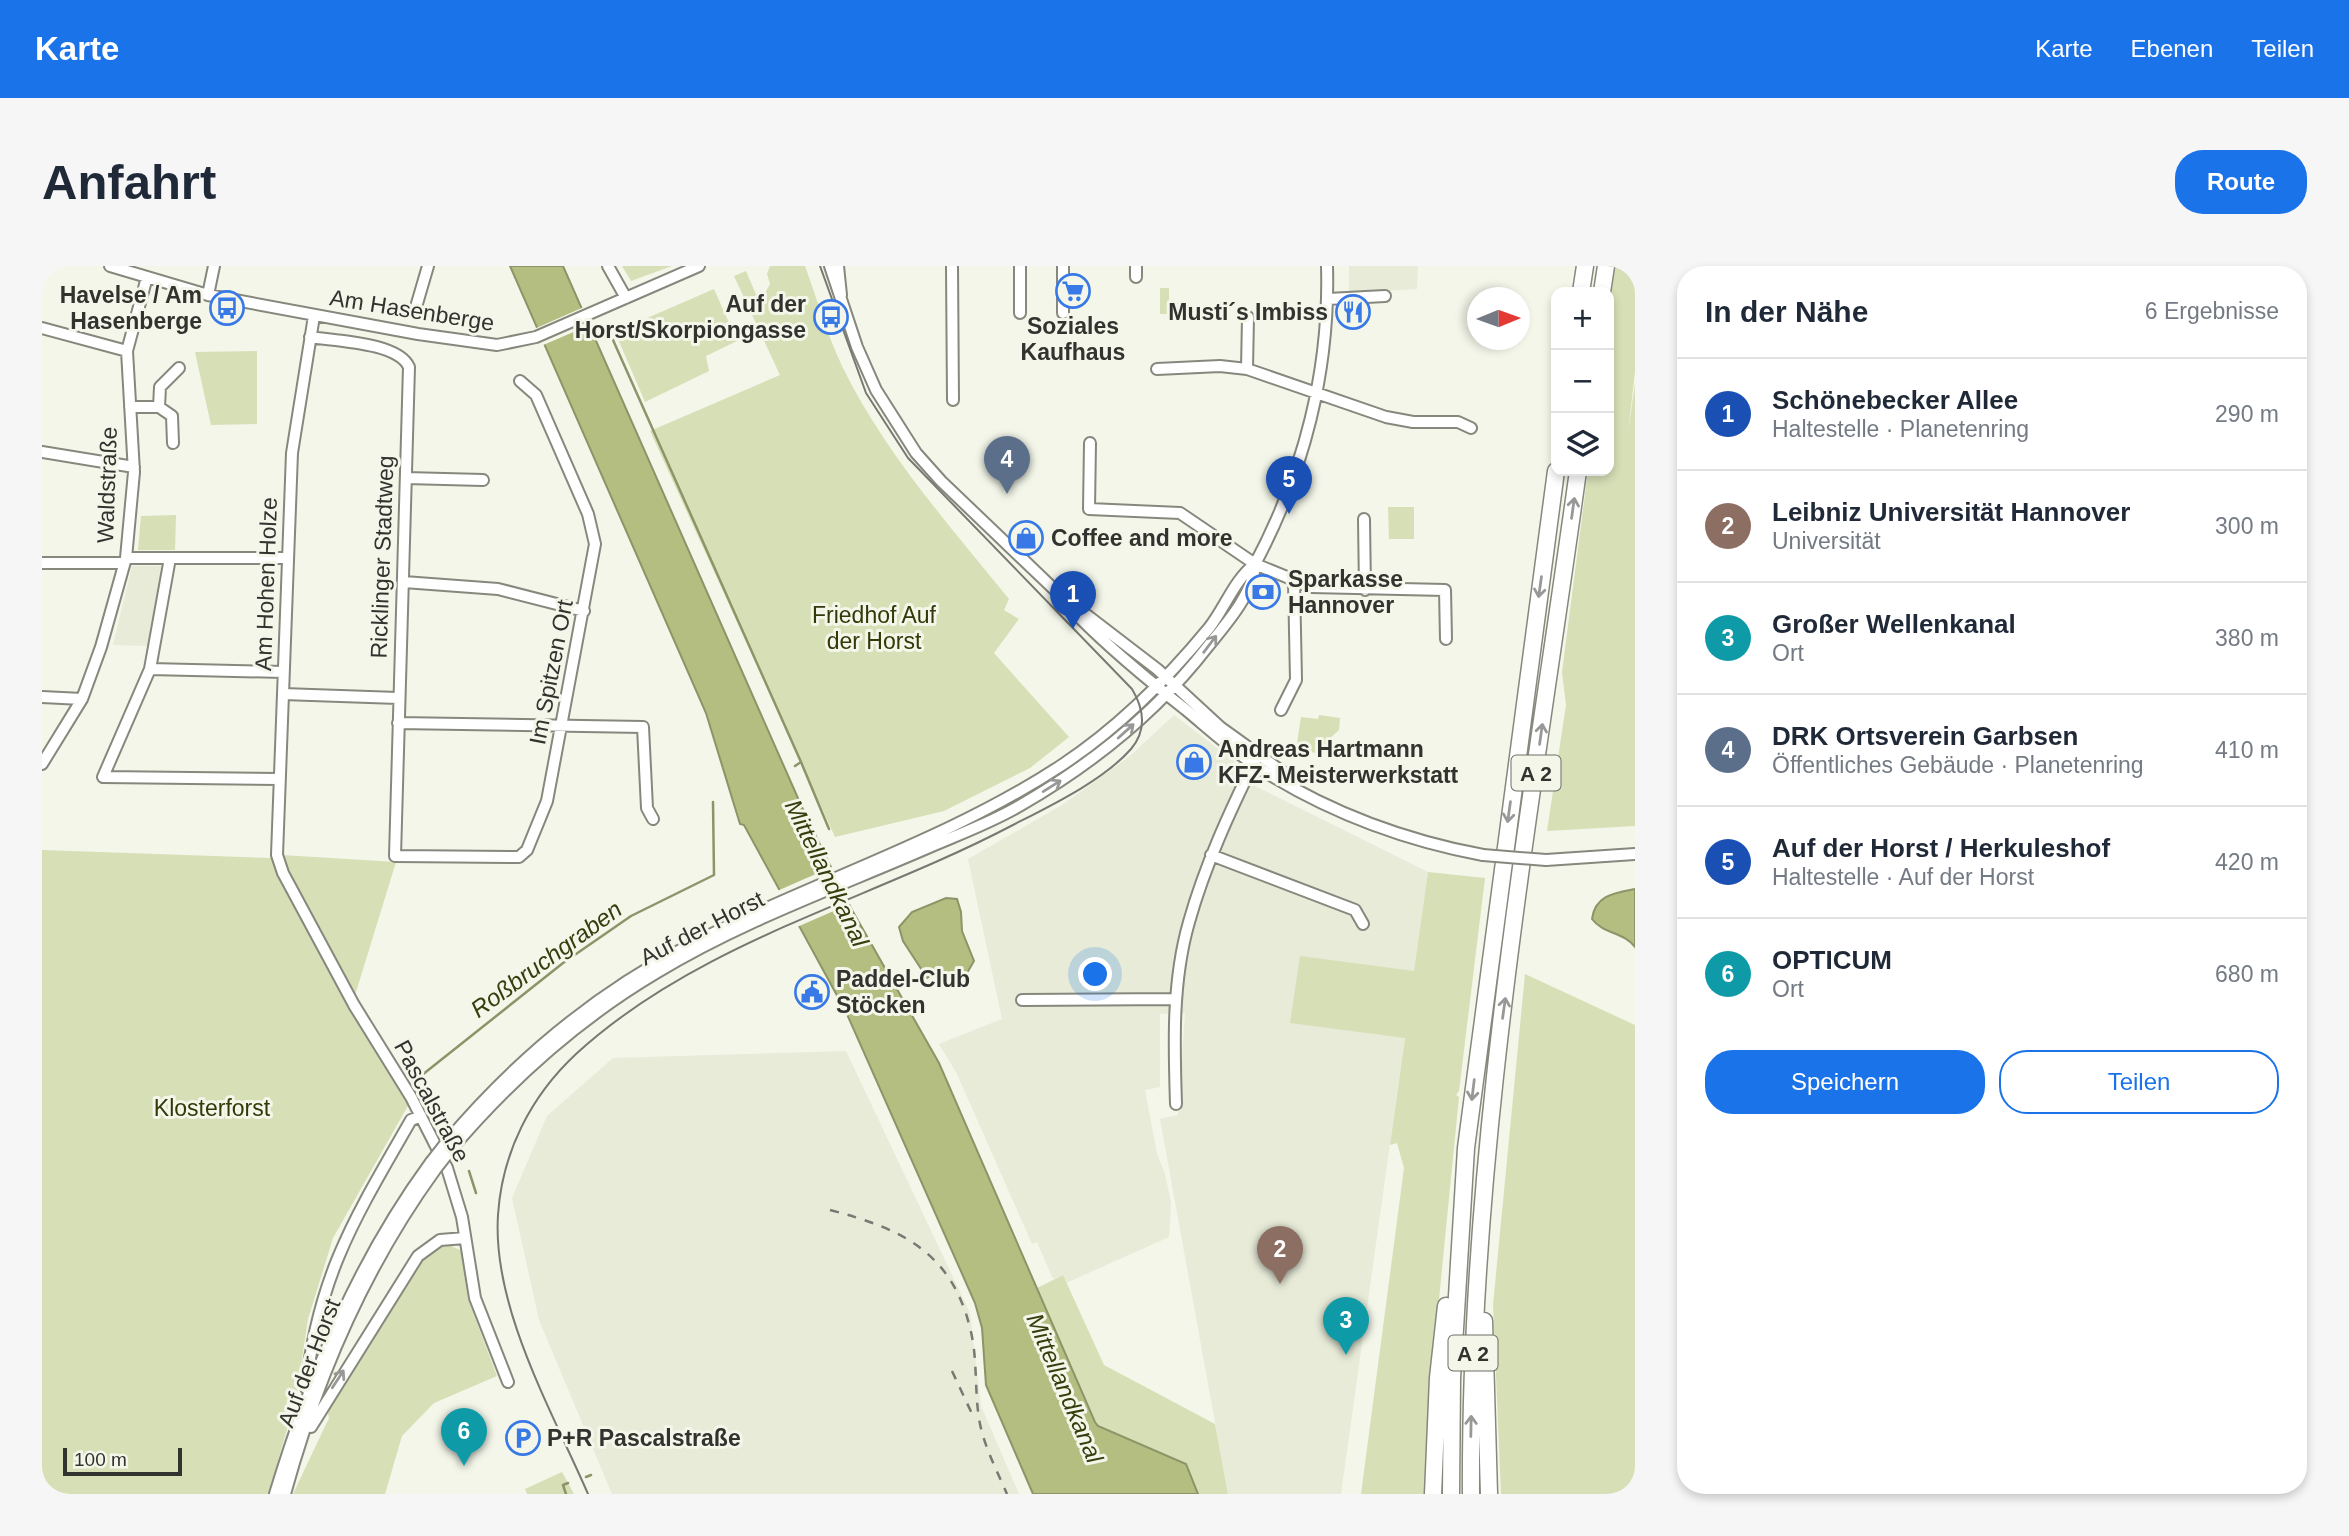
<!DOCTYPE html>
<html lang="de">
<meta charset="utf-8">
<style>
:root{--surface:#fff;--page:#f6f6f7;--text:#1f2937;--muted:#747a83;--line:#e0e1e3;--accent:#1a73e8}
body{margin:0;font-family:Arial,sans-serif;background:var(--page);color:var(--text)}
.controls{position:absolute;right:21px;top:21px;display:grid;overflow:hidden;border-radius:14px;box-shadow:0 4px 10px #0003}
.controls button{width:63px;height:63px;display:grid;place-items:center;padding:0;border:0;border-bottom:2px solid var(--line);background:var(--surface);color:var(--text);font:35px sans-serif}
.compass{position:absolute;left:1425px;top:21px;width:63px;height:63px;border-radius:50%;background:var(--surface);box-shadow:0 4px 10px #0003;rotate:89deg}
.scale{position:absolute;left:21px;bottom:18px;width:119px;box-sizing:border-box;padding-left:7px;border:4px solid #32332f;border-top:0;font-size:19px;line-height:24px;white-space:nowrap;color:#32332f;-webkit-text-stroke:5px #f3f6e9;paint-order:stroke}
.you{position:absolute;left:1054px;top:709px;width:24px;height:24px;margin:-18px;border:5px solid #fff;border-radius:50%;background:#1a73e8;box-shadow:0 0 0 10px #1a73e833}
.badge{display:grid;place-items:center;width:46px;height:46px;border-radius:50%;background:var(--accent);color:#fff;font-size:23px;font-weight:700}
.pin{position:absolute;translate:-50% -58px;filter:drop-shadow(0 2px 4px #0008)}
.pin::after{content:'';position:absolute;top:37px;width:24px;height:21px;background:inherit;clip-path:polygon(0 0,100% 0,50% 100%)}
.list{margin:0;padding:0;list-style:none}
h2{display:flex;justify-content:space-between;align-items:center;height:91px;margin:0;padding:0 28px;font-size:30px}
h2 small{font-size:23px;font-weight:400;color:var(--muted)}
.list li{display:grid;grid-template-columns:46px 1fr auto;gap:21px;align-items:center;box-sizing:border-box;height:112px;padding:0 28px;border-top:2px solid var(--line)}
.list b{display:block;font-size:26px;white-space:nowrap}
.list p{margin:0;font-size:23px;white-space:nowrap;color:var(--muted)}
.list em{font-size:23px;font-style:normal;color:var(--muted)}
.actions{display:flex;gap:14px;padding:21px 28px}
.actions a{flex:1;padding:16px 0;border:2px solid var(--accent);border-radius:28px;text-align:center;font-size:24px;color:var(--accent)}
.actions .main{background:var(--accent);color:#fff}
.icon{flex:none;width:38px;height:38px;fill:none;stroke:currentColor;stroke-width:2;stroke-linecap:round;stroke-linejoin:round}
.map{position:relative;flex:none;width:1593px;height:1228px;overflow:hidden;border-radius:28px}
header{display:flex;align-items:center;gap:42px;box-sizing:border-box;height:98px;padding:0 35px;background:var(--accent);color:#fff}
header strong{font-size:33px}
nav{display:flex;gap:38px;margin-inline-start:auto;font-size:24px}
.intro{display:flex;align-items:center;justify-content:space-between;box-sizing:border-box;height:168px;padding:0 42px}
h1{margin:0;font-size:49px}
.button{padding:18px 32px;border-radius:28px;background:var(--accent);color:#fff;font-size:24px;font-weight:700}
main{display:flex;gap:42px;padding:0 42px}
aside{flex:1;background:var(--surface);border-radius:28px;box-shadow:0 4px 10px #0003}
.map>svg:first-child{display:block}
.built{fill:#e7ebd8}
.green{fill:#d7dfb6}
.water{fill:#b3be80;stroke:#8c9468;stroke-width:2}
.pier{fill:#f3f6e9}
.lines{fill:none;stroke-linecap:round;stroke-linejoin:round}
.stream{stroke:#8c9468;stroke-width:2.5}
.minor-casing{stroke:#86887d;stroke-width:14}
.highway-casing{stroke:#86887d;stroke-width:19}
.minor{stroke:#fff;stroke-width:10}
.highway{stroke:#fff;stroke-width:16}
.tram{stroke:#777972;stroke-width:2}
.rail{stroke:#777972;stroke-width:2.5;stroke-dasharray:9 9;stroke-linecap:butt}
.minor-bridge-casing{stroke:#86887d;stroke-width:14;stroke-linecap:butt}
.minor-bridge{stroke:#fff;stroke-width:10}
.oneway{stroke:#989997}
.labels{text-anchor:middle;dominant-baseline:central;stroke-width:6;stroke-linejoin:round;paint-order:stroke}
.shield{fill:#f3f6e9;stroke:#6c6e67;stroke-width:2}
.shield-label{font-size:21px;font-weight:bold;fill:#32332f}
.poi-label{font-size:23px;font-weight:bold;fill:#32332f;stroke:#f3f6e9;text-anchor:start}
.street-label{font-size:23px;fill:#32332f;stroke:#f3f6e9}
.park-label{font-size:23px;fill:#333908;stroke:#f3f6e9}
.water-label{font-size:24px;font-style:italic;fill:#373d0d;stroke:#f3f6e9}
</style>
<header>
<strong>Karte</strong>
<nav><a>Karte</a><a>Ebenen</a><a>Teilen</a></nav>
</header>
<div class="intro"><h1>Anfahrt</h1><a class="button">Route</a></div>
<main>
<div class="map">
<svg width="1593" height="1228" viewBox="0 0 1593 1228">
<rect width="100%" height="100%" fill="#f3f6e9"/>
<!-- built -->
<path class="built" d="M 1307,0 L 1376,0 L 1375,23 L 1307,27 Z
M 90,300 L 122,300 L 109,380 L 71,379 Z
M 1132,449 L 1192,495 L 1211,519 L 1386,606 L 1299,1228 L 1186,1228 L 1118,853 L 1136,849 L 1143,747 L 1118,748 L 1118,821 L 1103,824 L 1115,888 L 1123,908 L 1129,937 L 1127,971 L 1024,1017 L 1021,1009 L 1011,1013 L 995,976 L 990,978 L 915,808 L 897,778 L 960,753 L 926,593 L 1020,539 L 1088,490 Z
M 804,785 L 928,1047 L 939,1140 L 977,1228 L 570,1228 L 497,1054 L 470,932 L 505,850 L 571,792 Z"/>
<!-- green -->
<path class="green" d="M 580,0 L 630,0 L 589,15 Z
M 728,0 L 763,0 C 775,33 785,68 800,100 C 842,186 907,259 967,333 L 962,344 L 977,353 L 952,387 L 1027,471 L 988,502 L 902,545 L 793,571 L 608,165 L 738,109 L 692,10 L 704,5 L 715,31 L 723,27 L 728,18 L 725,8 Z
M 1573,0 L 1593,0 L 1593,106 L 1586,167 L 1593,117 L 1593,560 L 1505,565 L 1524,439 L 1520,406 L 1546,205 L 1567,205 L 1567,48 Z
M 1118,22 L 1127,22 L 1127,37 L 1139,37 L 1139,48 L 1118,48 Z
M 672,23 L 695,75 L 664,90 L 667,105 L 603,136 L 573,66 Z
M 215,85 L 215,158 L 169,159 L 153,86 Z
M 1346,241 L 1372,241 L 1372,273 L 1347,273 Z
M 134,249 L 133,284 L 96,284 L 99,250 Z
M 1277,449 L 1298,452 L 1297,464 L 1286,474 L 1282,488 L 1254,484 L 1259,451 L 1276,453 Z
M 0,584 L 229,592 L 303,735 L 367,838 L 291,972 L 266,1053 L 254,1133 L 226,1228 L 0,1228 Z
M 240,589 L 354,596 L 310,739 Z
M 1386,606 L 1443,612 L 1417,825 L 1414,829 L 1417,831 L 1391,1094 L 1385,1228 L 1319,1228 L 1362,902 L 1355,877 L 1348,879 L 1363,772 L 1248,757 L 1258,690 L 1372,705 Z
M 1483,708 L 1593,759 L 1593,1228 L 1459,1228 L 1451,1039 Z
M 405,978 L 420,985 L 426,1033 L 455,1110 L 392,1137 L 360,1170 L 343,1228 L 251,1228 L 287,1152 L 285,1142 L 385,985 Z
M 1021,1009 L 1062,1099 L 1173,1158 L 1186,1228 L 1156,1228 L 1143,1198 L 1056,1160 L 995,1022 Z
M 520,1206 L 532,1228 L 485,1228 L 483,1223 Z"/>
<!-- water -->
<path class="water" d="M 468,0 L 521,0 L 763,548 L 810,644 L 897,797 L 1053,1156 L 1056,1160 L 1144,1198 L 1156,1228 L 991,1228 L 944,1119 L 940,1062 L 933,1037 L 804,746 L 702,559 L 698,558 L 664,447 Z
M 1593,623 L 1593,681 C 1582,666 1561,668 1550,653 C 1553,629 1572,627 1593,623 Z
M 904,632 L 915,633 L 919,646 L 920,665 L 932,695 L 925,707 L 894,707 L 885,712 L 861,675 L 857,661 L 870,646 Z"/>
<!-- pier -->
<path class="pier" d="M 542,41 L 550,58 L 499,80 L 492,63 Z
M 792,600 L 810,637 L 755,661 L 735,625 Z"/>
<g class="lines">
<!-- stream -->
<path class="stream" d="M 571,74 L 759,496 L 753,500
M 759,496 L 787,563
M 375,813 L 521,697 L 589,650 L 672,609 L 671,536
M 427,905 L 434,927
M 544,1211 L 549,1209
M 524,1228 L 521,1219 L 526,1217"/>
<!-- minor casing -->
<g class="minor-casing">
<path id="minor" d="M 68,0 L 166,29 L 376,68 L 455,79 L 494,71 L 657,0
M 566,0 L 584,32
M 788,0 L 815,81 L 834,124 L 874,187 L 899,215 L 1016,327 L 1115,403 L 1178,461 L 1249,512 L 1253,520
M 796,0 L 799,29
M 910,0 L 911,134
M 978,0 L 978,47
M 1021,0 L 1021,47
M 1094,11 L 1094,0
M 166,29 L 172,0
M 1286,33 L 1343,30
M 374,41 L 386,0
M 272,50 L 250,187 L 235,589 L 241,607 L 312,739 L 369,831 L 405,902 L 420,951 L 433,1032 L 466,1116
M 0,62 L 85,85
M 268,71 C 292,75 356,76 367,101 L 353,590 L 477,591 L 485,584 L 505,535 L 553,278 L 546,248 L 494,129 L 478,115
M 1115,103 L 1178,100 L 1205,103 L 1344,151 L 1371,156 L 1416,156 L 1429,162
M 1205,103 L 1206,51
M 88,141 L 117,141 L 130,150 L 131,177
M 117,141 L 118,121 L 137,102
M 1048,177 L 1047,243 L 1138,247 L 1213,298 L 1269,321 L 1403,324 L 1404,373
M 0,186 L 92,201
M 364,212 L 441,214
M 1322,253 L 1323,324
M 84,292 L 246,292
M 128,292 L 108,403 L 61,511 L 237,513
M 0,297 L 82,297
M 362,316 L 456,323 L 542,345
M 1038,352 C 1071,385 1106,414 1143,443 C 1166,462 1189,483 1214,500 C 1282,544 1361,574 1441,589
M 108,403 L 241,406
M 241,428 L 356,432
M 0,431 L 40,433
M 1239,444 L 1254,414 L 1252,316
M 356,457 L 601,461 L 605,542 L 611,553
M 0,498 L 40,433 L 59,381 L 84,292 L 92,206 L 85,85 L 105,11
M 1169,589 L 1313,644 L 1321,658
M 1504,594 L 1593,588
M 980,734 L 1134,733
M 1134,838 C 1132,778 1130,715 1147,656 C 1163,599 1188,545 1214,492
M 403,878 C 471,797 550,730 644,681 C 768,616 903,576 1020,499 C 1076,462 1125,413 1167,362 C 1183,342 1192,314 1213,298 C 1262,206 1288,104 1285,0
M 407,886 C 467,815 535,754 614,707 C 698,656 793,622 883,583 C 915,569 949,557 979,539 C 1050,498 1117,444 1167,379 C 1185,357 1212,326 1213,298
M 264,1122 C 276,1009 314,950 369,854 L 379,850
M 269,1161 L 376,990 L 398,974 L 423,972
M 233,1228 C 269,1109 315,997 389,896
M 243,1228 C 275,1111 322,1002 393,904"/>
</g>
<!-- highway casing -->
<g class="highway-casing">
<path id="highway" d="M 1539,26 L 1543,0
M 1560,26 L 1564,0
M 1442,1055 L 1447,1228
M 1391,1228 L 1396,1112 L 1404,1040
M 1409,1228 L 1410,1112 L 1424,882 L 1514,205
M 1429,1228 C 1427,885 1489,544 1536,205"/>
</g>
<!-- minor -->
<use href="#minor" class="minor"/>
<!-- highway -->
<use href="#highway" class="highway"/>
<!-- tram -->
<path class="tram" d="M 546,1228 C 510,1145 450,1041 456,949 C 460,886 489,830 534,788 C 656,676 826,635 969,560 C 1006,541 1061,515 1089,483 C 1105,464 1102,443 1090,423 L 866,192 L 824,127 L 778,0"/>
<!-- rail -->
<path class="rail" d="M 788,944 C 861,963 911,987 929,1066 C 936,1096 932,1128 938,1158 C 943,1182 955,1205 965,1228
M 910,1105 L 932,1152"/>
<!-- minor-bridge casing -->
<g class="minor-bridge-casing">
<path id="minor-bridge" d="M 1441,589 L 1504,594
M 389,896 L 403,878
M 393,904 L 407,886"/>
</g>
<!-- minor-bridge -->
<use href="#minor-bridge" class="minor-bridge"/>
</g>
<!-- one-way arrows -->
<defs><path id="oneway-shaft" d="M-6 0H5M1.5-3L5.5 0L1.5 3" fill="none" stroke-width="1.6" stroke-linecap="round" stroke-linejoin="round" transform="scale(1.75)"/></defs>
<g class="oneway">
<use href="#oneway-shaft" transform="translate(1531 242) rotate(-82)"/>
<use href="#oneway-shaft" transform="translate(1498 321) rotate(98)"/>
<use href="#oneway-shaft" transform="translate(1168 378) rotate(-53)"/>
<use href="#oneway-shaft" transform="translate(1084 465) rotate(-42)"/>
<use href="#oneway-shaft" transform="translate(1499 468) rotate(-82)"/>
<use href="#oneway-shaft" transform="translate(1010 520) rotate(-32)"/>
<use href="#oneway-shaft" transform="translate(1467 546) rotate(98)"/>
<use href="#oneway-shaft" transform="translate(1462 742) rotate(-82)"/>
<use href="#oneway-shaft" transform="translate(1431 824) rotate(97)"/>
<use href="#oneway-shaft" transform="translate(296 1113) rotate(-57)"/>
<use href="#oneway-shaft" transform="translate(1429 1160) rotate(-89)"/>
</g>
<!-- icons -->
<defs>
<g id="supermarket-ring" transform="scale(1.75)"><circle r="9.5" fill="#f3f6e9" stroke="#3879e7" stroke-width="1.5"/><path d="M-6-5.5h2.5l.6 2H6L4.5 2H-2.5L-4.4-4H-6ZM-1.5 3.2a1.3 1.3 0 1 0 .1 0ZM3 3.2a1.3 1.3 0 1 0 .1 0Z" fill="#3879e7"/></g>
<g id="bus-ring" transform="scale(1.75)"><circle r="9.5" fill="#f3f6e9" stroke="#3879e7" stroke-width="1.5"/><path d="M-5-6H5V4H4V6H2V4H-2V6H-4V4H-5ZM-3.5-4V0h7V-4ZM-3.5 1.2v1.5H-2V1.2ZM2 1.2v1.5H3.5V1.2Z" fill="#3879e7"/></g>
<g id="restaurant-ring" transform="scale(1.75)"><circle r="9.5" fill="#f3f6e9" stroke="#3879e7" stroke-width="1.5"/><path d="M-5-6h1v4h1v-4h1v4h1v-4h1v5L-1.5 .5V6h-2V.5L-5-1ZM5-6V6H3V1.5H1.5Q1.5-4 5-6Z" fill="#3879e7"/></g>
<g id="shop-ring" transform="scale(1.75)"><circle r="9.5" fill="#f3f6e9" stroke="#3879e7" stroke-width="1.5"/><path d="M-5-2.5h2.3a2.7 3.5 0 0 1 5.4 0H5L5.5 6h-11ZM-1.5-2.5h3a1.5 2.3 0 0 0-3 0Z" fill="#3879e7"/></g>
<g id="bank-ring" transform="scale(1.75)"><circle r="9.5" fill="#f3f6e9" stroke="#3879e7" stroke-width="1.5"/><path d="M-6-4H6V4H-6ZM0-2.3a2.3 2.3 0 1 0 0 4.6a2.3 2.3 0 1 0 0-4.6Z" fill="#3879e7"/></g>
<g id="civic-ring" transform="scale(1.75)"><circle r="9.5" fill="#f3f6e9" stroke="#3879e7" stroke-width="1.5"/><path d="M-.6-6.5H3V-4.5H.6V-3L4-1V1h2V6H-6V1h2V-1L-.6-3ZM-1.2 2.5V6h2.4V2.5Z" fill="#3879e7"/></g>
<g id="parking-ring" transform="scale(1.75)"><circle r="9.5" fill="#f3f6e9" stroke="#3879e7" stroke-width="1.5"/><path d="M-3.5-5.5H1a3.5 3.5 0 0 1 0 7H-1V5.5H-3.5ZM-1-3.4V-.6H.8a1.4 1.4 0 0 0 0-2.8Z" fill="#3879e7"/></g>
</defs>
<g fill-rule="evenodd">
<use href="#supermarket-ring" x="1031" y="25"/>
<use href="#bus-ring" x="185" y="42"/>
<use href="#restaurant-ring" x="1311" y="46"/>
<use href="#bus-ring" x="789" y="51"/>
<use href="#shop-ring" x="984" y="272"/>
<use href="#bank-ring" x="1221" y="326"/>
<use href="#shop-ring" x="1152" y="496"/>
<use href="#civic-ring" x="770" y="726"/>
<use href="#parking-ring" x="481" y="1172"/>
</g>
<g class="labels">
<!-- shield labels -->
<g class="shield">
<rect x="1469.5" y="489.5" width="49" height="35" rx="5"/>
<rect x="1406.5" y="1069.5" width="49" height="35" rx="5"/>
</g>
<g class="shield-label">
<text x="1494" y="507">A 2</text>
<text x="1431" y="1087">A 2</text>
</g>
<!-- poi labels -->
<g class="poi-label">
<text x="160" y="29" text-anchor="end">Havelse / Am<tspan x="160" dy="26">Hasenberge</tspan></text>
<text x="764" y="38" text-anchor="end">Auf der<tspan x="764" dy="26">Horst/Skorpiongasse</tspan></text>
<text x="1286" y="46" text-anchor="end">Musti´s Imbiss</text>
<text x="1031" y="60" text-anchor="middle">Soziales<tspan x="1031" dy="26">Kaufhaus</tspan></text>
<text x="1009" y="272">Coffee and more</text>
<text x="1246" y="313">Sparkasse<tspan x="1246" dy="26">Hannover</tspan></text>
<text x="1176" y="483">Andreas Hartmann<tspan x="1176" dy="26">KFZ- Meisterwerkstatt</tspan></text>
<text x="794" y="713">Paddel-Club<tspan x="794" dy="26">Stöcken</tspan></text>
<text x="505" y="1172">P+R Pascalstraße</text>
</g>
<!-- street labels -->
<g class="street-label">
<text transform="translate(370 44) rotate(9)">Am Hasenberge</text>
<text transform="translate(65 219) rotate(-88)">Waldstraße</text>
<text transform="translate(340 291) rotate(-88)">Ricklinger Stadtweg</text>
<text transform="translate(224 318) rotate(-88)">Am Hohen Holze</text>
<text transform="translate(509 406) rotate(-79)">Im Spitzen Ort</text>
<text transform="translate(660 662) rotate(-27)">Auf der Horst</text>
<text transform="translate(390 835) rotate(62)">Pascalstraße</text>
<text transform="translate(267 1097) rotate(-69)">Auf der Horst</text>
</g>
<!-- park labels -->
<g class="park-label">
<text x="832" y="349">Friedhof Auf<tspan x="832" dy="26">der Horst</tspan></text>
<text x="170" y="842">Klosterforst</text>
</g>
<!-- water labels -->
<g class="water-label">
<text transform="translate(785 607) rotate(64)">Mittellandkanal</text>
<text transform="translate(504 693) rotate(-36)">Roßbruchgraben</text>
<text transform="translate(1023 1122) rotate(67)">Mittellandkanal</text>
</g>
</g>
</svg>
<div class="controls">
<button>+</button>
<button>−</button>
<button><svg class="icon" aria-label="layers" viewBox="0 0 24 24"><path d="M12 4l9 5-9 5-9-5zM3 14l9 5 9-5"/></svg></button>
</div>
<svg class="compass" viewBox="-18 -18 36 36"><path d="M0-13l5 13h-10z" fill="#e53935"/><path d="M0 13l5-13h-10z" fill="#747a83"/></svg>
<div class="scale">100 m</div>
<div class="you"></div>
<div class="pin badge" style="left:1031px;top:363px;background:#1a4fb4">1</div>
<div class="pin badge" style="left:1238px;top:1018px;background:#8d6e63">2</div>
<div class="pin badge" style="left:1304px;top:1089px;background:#0f9aa8">3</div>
<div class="pin badge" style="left:965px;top:228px;background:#5c6f8a">4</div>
<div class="pin badge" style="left:1247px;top:248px;background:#1a4fb4">5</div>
<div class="pin badge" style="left:422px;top:1200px;background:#0f9aa8">6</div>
</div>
<aside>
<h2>In der Nähe<small>6 Ergebnisse</small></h2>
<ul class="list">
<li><span class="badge" style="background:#1a4fb4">1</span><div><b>Schönebecker Allee</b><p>Haltestelle · Planetenring</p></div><em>290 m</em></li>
<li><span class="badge" style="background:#8d6e63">2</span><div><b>Leibniz Universität Hannover</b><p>Universität</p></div><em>300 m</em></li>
<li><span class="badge" style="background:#0f9aa8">3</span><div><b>Großer Wellenkanal</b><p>Ort</p></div><em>380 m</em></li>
<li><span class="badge" style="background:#5c6f8a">4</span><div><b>DRK Ortsverein Garbsen</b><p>Öffentliches Gebäude · Planetenring</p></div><em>410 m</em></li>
<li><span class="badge" style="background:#1a4fb4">5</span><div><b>Auf der Horst / Herkuleshof</b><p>Haltestelle · Auf der Horst</p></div><em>420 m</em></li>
<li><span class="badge" style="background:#0f9aa8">6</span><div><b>OPTICUM</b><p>Ort</p></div><em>680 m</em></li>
</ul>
<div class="actions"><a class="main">Speichern</a><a>Teilen</a></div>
</aside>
</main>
